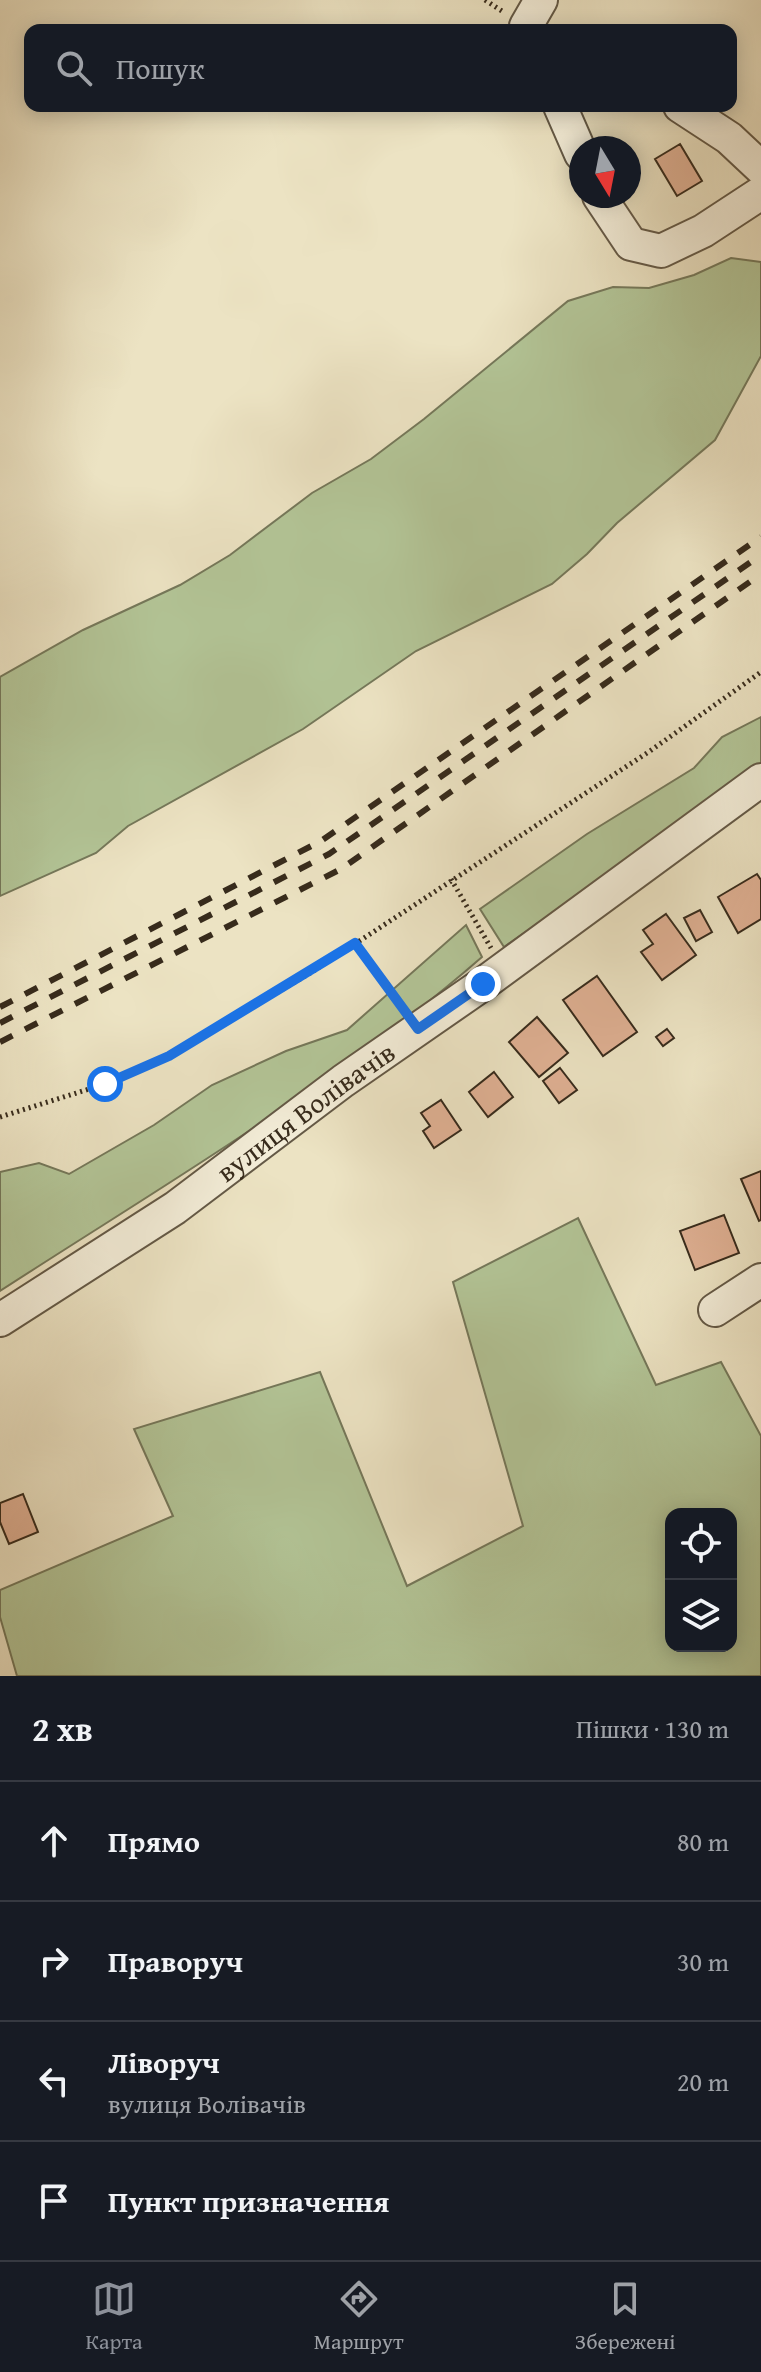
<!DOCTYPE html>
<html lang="uk">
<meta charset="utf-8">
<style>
:root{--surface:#171b24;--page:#242831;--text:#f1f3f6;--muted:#9ea1a6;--line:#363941;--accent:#8c9099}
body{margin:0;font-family:"Gentium Book Plus",serif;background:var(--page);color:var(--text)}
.controls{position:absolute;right:24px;bottom:24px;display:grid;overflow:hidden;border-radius:16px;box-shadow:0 4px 20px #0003}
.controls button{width:72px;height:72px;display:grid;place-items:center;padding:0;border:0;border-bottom:2px solid var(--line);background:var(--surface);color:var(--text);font:40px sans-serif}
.compass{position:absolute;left:569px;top:136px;width:72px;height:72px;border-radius:50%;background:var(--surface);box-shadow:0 4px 20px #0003;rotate:170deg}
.stop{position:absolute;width:24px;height:24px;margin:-18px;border:6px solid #1a73e8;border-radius:50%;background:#fff}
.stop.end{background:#1a73e8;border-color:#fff;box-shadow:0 2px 8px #0008}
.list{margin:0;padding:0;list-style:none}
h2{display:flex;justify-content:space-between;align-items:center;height:104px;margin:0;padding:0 32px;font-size:34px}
h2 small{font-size:26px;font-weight:400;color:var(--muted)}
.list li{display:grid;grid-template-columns:52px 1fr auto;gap:24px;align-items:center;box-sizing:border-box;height:120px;padding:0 32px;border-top:2px solid var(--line)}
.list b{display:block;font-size:30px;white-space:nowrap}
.list p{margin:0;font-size:26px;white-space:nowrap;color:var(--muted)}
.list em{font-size:26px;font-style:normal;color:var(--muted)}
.icon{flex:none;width:44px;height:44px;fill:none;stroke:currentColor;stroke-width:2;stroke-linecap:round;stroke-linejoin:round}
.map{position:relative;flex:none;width:761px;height:1676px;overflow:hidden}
.search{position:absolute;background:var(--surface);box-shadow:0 4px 20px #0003;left:24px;right:24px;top:24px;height:88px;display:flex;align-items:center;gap:20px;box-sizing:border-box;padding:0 28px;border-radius:16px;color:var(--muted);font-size:30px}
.sheet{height:584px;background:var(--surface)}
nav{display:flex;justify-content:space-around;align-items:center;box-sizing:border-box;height:112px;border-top:2px solid var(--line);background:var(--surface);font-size:22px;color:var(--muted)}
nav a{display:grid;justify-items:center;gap:4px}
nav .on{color:var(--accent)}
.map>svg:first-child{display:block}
.green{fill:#b3c597;stroke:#75785a;stroke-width:2;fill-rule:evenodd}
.building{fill:#dfb093;stroke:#372b1c;stroke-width:2}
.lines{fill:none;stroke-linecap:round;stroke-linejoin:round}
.minor-casing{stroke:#645946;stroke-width:36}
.path{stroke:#372b1c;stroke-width:5;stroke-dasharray:2 4;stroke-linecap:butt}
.minor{stroke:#f3edd8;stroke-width:32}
.rail{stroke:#372b1c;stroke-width:6;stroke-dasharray:14 14;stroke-linecap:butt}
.route{stroke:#1a73e8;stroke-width:10}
.labels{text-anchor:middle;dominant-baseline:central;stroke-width:7;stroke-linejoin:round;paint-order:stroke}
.street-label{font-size:28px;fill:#372b1c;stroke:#f3edd8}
</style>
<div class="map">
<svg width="761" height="1676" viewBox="0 0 761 1676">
<rect width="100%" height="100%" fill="#ece3c3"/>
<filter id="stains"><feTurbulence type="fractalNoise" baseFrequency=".0025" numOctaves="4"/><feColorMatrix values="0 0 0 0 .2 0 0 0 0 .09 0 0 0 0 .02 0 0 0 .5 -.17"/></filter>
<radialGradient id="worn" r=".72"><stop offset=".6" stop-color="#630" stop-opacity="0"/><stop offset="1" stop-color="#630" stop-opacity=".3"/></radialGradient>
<!-- green -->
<path class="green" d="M 731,258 L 761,262 L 761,356 L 715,440 L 617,523 L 587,554 L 552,584 L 416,651 L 303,729 L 128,826 L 96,853 L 0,896 L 0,677 L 83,630 L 180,585 L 230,555 L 312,493 L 371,459 L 424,419 L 568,301 L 613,287 L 649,288 L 694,275 Z
M 761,717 L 761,768 L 504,947 L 480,909 L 587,834 L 694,768 L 722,737 Z
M 466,925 L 482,957 C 334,1086 165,1184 0,1291 L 0,1172 L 39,1163 L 69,1174 L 154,1125 L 212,1085 L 286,1051 L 347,1030 Z
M 578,1218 L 656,1385 L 721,1362 L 761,1436 L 761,1676 L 17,1676 L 0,1617 L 0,1590 L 173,1516 L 134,1429 L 320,1372 L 407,1586 L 523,1526 L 453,1282 ZM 731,1514 L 731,1646 L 671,1646 L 671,1514 Z"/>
<!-- building -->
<path class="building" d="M 680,144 L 702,181 L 677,196 L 655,159 Z
M 757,874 L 761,880 L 761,919 L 738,933 L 718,897 Z
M 700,910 L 712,932 L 696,941 L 684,918 Z
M 666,914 L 696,955 L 662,980 L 641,952 L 653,944 L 643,930 Z
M 597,976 L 637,1032 L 603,1056 L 563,1000 Z
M 537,1017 L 568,1053 L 539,1077 L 509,1042 Z
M 667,1029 L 674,1038 L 663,1046 L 656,1037 Z
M 560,1068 L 577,1090 L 559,1103 L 543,1081 Z
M 494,1072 L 513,1097 L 488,1117 L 469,1092 Z
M 441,1100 L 461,1130 L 434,1148 L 423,1131 L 430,1126 L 421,1113 Z
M 761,1171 L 761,1220 L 759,1221 L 741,1179 Z
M 724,1215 L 739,1253 L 695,1270 L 680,1231 Z
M 23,1494 L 38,1532 L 9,1544 L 0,1522 L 0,1503 Z"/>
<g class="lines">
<!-- minor casing -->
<g class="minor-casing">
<g id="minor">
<path d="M 528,30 L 526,26 L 541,0"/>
<path d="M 560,106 L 581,154"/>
<path d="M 680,106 L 729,138 L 761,168"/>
<path d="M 599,196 L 631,244 L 661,251 L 703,231 L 761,193"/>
<path d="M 715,1310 L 761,1280"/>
<path id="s1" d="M 0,1320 L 175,1208 L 343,1081 L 483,984 L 761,780"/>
</g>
</g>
<!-- path -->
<path class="path" d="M 485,0 L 505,13
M 451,879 L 491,948
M 355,943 L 404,1009
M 0,1117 L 105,1084 L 169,1056 L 312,972 L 650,751 L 761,672"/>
<!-- minor -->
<use href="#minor" class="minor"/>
<!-- rail -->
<path class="rail" d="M 0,1007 L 321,841 L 761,537
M 0,1023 L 329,854 L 761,555
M 0,1042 L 341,869 L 761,574"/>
</g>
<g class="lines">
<!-- route -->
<path class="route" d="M 105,1084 L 169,1056 L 355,943 L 418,1029 L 483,984"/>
</g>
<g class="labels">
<!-- street labels -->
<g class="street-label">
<text stroke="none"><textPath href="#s1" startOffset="370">вулиця Волівачів</textPath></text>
</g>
</g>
<rect width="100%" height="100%" filter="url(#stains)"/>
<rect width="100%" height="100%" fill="url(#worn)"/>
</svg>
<div class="controls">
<button><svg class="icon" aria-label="locate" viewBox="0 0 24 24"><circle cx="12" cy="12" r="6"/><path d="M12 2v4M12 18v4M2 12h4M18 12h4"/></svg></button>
<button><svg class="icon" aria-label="layers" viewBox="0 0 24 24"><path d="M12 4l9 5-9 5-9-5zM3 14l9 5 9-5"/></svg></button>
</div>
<svg class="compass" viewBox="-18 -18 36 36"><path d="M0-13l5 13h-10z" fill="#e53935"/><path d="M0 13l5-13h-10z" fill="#9ea1a6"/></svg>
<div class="stop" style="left:105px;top:1084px"></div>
<div class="stop end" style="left:483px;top:984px"></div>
<div class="search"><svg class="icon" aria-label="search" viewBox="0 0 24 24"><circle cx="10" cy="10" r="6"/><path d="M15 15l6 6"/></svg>Пошук</div>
</div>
<section class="sheet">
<h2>2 хв<small>Пішки · 130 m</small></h2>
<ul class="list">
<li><svg class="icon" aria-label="ahead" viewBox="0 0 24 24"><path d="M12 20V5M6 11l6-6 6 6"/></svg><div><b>Прямо</b></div><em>80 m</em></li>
<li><svg class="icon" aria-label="right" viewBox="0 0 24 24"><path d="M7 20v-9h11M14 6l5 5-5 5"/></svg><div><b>Праворуч</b></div><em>30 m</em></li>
<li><svg class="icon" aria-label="left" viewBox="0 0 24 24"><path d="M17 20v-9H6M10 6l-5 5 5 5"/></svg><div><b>Ліворуч</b><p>вулиця Волівачів</p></div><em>20 m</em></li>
<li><svg class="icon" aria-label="arrive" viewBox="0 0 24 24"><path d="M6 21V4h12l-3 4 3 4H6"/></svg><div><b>Пункт призначення</b></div></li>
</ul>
</section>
<nav>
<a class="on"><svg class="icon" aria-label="map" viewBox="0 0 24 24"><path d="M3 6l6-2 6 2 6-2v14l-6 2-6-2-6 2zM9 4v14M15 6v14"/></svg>Карта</a>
<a><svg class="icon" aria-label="directions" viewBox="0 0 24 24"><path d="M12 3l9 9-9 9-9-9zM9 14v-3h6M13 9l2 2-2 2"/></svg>Маршрут</a>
<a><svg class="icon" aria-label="saved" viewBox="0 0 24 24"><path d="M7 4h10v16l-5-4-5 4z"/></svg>Збережені</a>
</nav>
